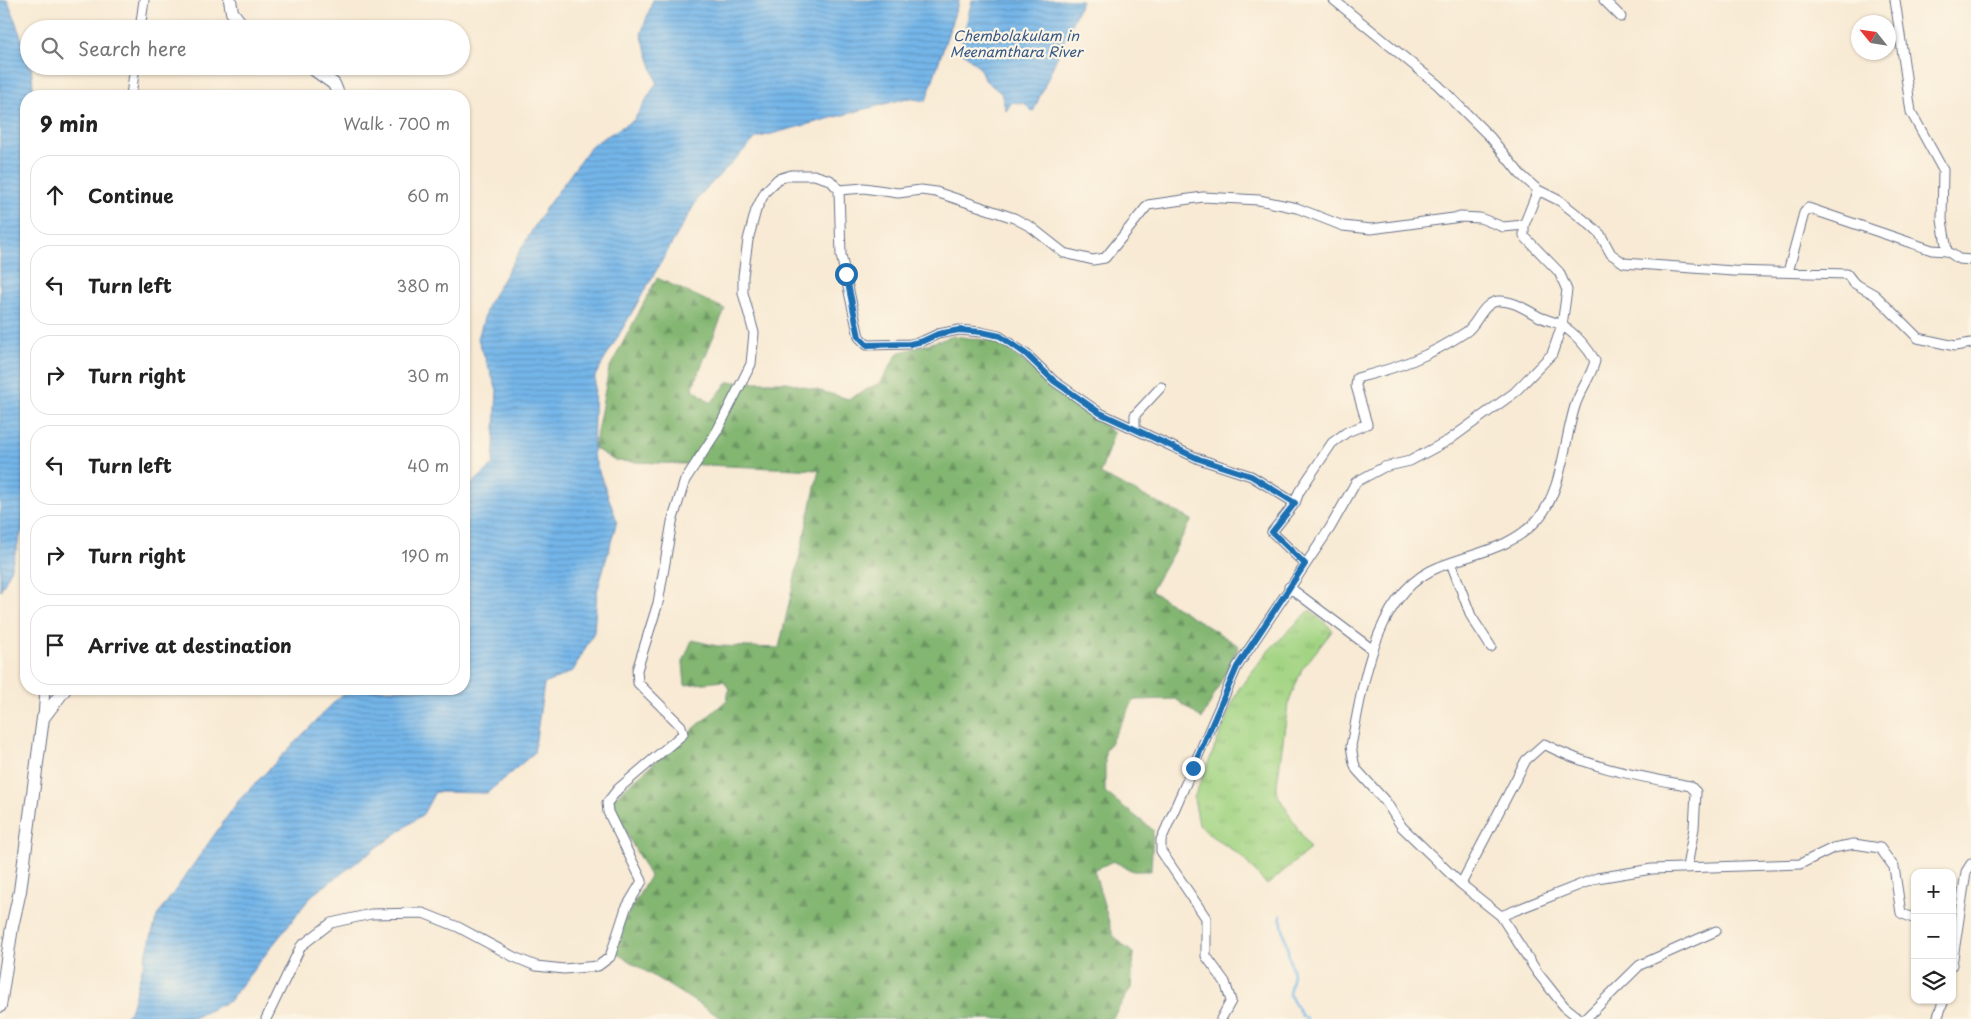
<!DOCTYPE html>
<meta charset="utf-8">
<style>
:root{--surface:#fff;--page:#f6f6f6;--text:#222;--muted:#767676;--line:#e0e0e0}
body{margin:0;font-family:"Playpen Sans",sans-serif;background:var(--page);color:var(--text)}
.controls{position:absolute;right:15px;bottom:15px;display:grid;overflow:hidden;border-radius:10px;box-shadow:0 1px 4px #0004}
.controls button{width:45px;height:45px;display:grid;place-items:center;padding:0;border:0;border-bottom:1px solid var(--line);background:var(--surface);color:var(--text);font:25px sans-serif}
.compass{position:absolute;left:1851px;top:15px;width:45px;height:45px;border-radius:50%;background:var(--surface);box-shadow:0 1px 4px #0004;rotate:300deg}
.stop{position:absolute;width:15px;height:15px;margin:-11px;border:4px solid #1f6fb2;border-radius:50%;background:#fff}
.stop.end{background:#1f6fb2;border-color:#fff;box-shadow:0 1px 5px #0008}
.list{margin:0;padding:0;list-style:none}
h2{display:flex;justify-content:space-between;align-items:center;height:65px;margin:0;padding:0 20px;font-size:21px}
h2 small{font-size:16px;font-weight:400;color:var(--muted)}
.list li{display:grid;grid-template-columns:32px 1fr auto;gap:15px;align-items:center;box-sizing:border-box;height:80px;margin:0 10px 10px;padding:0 10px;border:1px solid var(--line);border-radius:20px}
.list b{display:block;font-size:19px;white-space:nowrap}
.list em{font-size:16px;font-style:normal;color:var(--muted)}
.icon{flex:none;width:28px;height:28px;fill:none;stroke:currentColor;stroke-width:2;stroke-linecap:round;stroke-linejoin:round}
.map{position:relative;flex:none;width:1971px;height:1019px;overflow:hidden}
.search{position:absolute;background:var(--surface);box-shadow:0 1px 4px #0004;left:20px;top:20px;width:450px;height:55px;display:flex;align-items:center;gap:12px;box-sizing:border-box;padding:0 18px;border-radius:28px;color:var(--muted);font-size:19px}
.panel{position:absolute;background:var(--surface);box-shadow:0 1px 4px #0004;left:20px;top:90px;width:450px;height:605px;border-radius:20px}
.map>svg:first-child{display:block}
.grass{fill:url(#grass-tufts);stroke:#5f8270}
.forest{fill:url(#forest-firs);stroke:#4e7268}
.water{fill:url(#water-rules);stroke:#4872a4}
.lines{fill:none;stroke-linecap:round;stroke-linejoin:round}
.stream{stroke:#74b6e9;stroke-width:2.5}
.minor-casing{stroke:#687087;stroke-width:11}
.secondary-casing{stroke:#687087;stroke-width:14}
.minor{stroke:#fff;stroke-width:9}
.secondary{stroke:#fff;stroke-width:12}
.route{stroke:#1f6fb2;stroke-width:6}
.labels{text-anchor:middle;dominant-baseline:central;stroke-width:4.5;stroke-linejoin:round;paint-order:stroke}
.water-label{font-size:14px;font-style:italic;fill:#365888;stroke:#fcf5e5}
</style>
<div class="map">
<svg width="1971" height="1019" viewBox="0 0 1971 1019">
<defs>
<pattern id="grass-tufts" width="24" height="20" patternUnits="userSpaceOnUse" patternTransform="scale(1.25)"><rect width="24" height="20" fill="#a3d483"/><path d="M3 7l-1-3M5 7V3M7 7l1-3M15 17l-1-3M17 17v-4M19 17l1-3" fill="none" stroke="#8cb674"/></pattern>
<pattern id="forest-firs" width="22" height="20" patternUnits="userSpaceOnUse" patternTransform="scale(1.25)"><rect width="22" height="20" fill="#82b671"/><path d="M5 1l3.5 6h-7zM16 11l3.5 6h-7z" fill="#6a9460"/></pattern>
<pattern id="water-rules" width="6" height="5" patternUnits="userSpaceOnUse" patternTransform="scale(1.25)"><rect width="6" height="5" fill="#74b6e9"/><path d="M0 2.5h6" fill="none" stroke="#5e94c0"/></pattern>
</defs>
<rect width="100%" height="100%" fill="#fcf5e5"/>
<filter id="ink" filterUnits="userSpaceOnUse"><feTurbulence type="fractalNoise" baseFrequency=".02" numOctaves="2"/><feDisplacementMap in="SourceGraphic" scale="10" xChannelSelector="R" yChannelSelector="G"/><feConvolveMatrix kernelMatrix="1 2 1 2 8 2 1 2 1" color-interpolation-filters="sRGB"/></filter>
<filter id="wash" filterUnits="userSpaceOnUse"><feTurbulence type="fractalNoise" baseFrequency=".0096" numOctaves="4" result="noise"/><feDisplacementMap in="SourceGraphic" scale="20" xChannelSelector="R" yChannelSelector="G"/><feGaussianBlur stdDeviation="1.12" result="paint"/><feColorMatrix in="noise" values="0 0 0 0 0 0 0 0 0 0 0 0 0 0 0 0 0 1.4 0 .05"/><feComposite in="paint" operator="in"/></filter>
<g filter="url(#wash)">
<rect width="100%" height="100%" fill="#f8ead4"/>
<!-- grass -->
<path class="grass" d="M 1310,610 L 1333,630 L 1302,669 L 1288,704 L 1276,792 L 1310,849 L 1267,885 L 1240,855 L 1210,835 L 1199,825 L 1194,798 L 1238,690 L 1268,651 Z"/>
<!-- forest -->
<path class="forest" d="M 657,278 L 725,309 L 692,388 L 711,403 L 728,382 L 787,382 L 849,399 L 881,382 L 898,353 L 954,336 L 999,342 L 1114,433 L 1100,474 L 1192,520 L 1151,591 L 1239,646 L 1202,719 L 1176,699 L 1134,700 L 1105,752 L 1105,792 L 1153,830 L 1151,871 L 1133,871 L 1113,861 L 1094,870 L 1113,936 L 1134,954 L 1131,988 L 1112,1019 L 723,1019 L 608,948 L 650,876 L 609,802 L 727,700 L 729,689 L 724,681 L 685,685 L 683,662 L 692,640 L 717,646 L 779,648 L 819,470 L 615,461 L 594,448 L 609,369 Z"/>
<!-- water -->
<path class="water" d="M 0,0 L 8,0 L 29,60 L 29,66 L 31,66 L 34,96 L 26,96 L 26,517 L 9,574 L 0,591 Z
M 653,0 L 959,0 L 926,101 L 907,98 L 756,138 L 700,195 L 595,376 L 593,455 L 617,521 L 597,592 L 594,632 L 573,671 L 544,684 L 534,753 L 487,793 L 435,792 L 423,814 L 312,895 L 229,1001 L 191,1019 L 123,1019 L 130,1012 L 157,916 L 239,800 L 347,689 L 464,689 L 464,491 L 493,465 L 497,390 L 478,339 L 488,304 L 545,209 L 592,145 L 634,120 L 657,82 L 641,34 Z
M 972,0 L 1082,0 L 1033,112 L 1024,103 L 1012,102 L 1006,111 L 1001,93 L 985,80 L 979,67 L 960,50 Z"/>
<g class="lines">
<!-- stream -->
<path class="stream" d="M 1280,915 L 1293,974 L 1289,994 L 1302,1016 L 1307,1019"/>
</g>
</g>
<g filter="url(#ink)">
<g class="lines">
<!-- minor casing -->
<g class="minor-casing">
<path id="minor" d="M 1334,0 L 1438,85 L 1491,138 L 1520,174 L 1538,190 L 1560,201 L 1589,224 L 1600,234 L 1611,254 L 1624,263 L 1733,271 L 1847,274 L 1854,283 L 1875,295 L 1918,338 L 1955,346 L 1971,343
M 1604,0 L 1621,17
M 1895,0 L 1911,112 L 1943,170 L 1942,220 L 1947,251 L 1959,259 L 1971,260
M 140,29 L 144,0
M 131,96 L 135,66
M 839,190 L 864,188 L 898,193 L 921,190 L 936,192 L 1014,218 L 1031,227 L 1064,253 L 1093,260 L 1105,258 L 1148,205 L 1203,197 L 1259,200 L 1297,208 L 1343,226 L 1371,229 L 1461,217 L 1480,218 L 1503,227 L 1524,225
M 1788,272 L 1804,213 L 1808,208 L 1932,250 L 1947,251
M 1135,429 L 1135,415 L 1161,387
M 1451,563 L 1471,616 L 1491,647
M 1305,564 L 1272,532 L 1295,503 L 1299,492 L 1332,443 L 1347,432 L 1367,424 L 1356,386 L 1357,378 C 1400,367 1428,357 1466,332 C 1477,325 1482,303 1498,301 C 1512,300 1525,309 1536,315 C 1544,320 1554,321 1561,325 C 1575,333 1588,348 1595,361 C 1591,377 1580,390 1575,406 C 1564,441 1562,493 1537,520 C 1511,549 1473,553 1439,567 C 1374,592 1363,687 1351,746 L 1354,763 L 1357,770 L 1386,802 L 1402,827 L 1461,884 L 1501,916 L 1537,972 L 1564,1006 L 1580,1019
M 1289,587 L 1373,650
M 43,718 L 45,689
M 1461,884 L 1526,760 L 1544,744 C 1592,769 1638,776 1690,786 L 1696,792 L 1694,828 L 1687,867
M 1501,916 L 1597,878 L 1652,869 L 1800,864 L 1833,848 L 1854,844 L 1880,848 L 1894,867 L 1901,913 L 1915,919
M 1952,965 L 1966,872 L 1971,864
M 266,1019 L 301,946 L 331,923 L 371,914 L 423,913 L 458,927 L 514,957 L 536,966 L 564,969 L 598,966 L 610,957 L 626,908 L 642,881 L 608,812 L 607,803 L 618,789 L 683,734 L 681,726 L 638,683 L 637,670 L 658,603 L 672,522 L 685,480 L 717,431 L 751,364 L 754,333 L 743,293 L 743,276 L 748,240 L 756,210 L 765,192 L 778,179 L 791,175 L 814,175 L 830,180 L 839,190 L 841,255 L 859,337 L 867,345 L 910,344 L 923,341 L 938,334 L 959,330 L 981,332 L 999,336 L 1026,354 L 1054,381 L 1100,413 L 1199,459 L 1251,476 L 1295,503
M 1221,1019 L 1231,1001 L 1225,982 L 1206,956 L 1206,918 L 1161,851 L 1161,840 L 1237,667 L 1330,528 L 1356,482 L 1384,467 L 1410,461 L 1449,440 L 1514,393 L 1552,354 L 1562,325 L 1567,290 L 1559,272 L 1524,236 L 1524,225 L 1538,190
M 1585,1019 L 1640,965 L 1716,931
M 1937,1019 L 1944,1000"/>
</g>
<!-- secondary casing -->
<g class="secondary-casing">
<path id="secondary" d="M 230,0 L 232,12 L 245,29
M 309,66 L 334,84 L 339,96
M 0,1006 L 12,927 L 20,891 L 43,718 L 65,689"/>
</g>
<!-- minor -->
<use href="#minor" class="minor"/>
<!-- secondary -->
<use href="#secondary" class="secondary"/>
</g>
</g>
<g class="lines" filter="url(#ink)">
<!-- route -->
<path class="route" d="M 846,274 L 859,337 L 867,345 L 910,344 L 923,341 L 938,334 L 959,330 L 981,332 L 1000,336 L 1026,354 L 1054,381 L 1100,413 L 1199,459 L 1251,476 L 1295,503 L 1272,532 L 1305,564 L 1237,667 L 1193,768"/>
</g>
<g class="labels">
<!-- water labels -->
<g class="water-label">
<text x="1016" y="35">Chembolakulam in<tspan x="1016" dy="16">Meenamthara River</tspan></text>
</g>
</g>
</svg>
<div class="controls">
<button>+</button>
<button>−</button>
<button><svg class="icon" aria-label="layers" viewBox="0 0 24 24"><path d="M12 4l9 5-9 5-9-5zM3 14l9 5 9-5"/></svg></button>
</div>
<svg class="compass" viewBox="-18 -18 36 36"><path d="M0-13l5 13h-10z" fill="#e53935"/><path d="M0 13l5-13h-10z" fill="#767676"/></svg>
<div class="stop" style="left:846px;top:274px"></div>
<div class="stop end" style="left:1193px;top:768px"></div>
<div class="search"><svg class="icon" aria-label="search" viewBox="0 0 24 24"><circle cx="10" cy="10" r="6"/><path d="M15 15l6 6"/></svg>Search here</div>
<section class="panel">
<h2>9 min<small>Walk · 700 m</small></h2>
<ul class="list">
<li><svg class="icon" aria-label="ahead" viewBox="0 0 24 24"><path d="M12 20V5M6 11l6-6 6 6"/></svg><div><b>Continue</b></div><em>60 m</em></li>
<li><svg class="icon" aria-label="left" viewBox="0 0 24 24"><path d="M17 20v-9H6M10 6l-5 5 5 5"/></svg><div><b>Turn left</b></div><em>380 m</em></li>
<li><svg class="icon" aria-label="right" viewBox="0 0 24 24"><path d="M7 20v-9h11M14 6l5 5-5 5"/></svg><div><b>Turn right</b></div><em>30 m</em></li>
<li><svg class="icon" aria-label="left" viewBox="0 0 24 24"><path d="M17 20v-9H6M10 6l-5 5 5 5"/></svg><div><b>Turn left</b></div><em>40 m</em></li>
<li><svg class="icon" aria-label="right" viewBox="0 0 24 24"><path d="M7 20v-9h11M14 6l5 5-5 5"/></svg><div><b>Turn right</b></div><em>190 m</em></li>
<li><svg class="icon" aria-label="arrive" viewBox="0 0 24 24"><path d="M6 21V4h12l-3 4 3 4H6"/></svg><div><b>Arrive at destination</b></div></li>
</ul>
</section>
</div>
